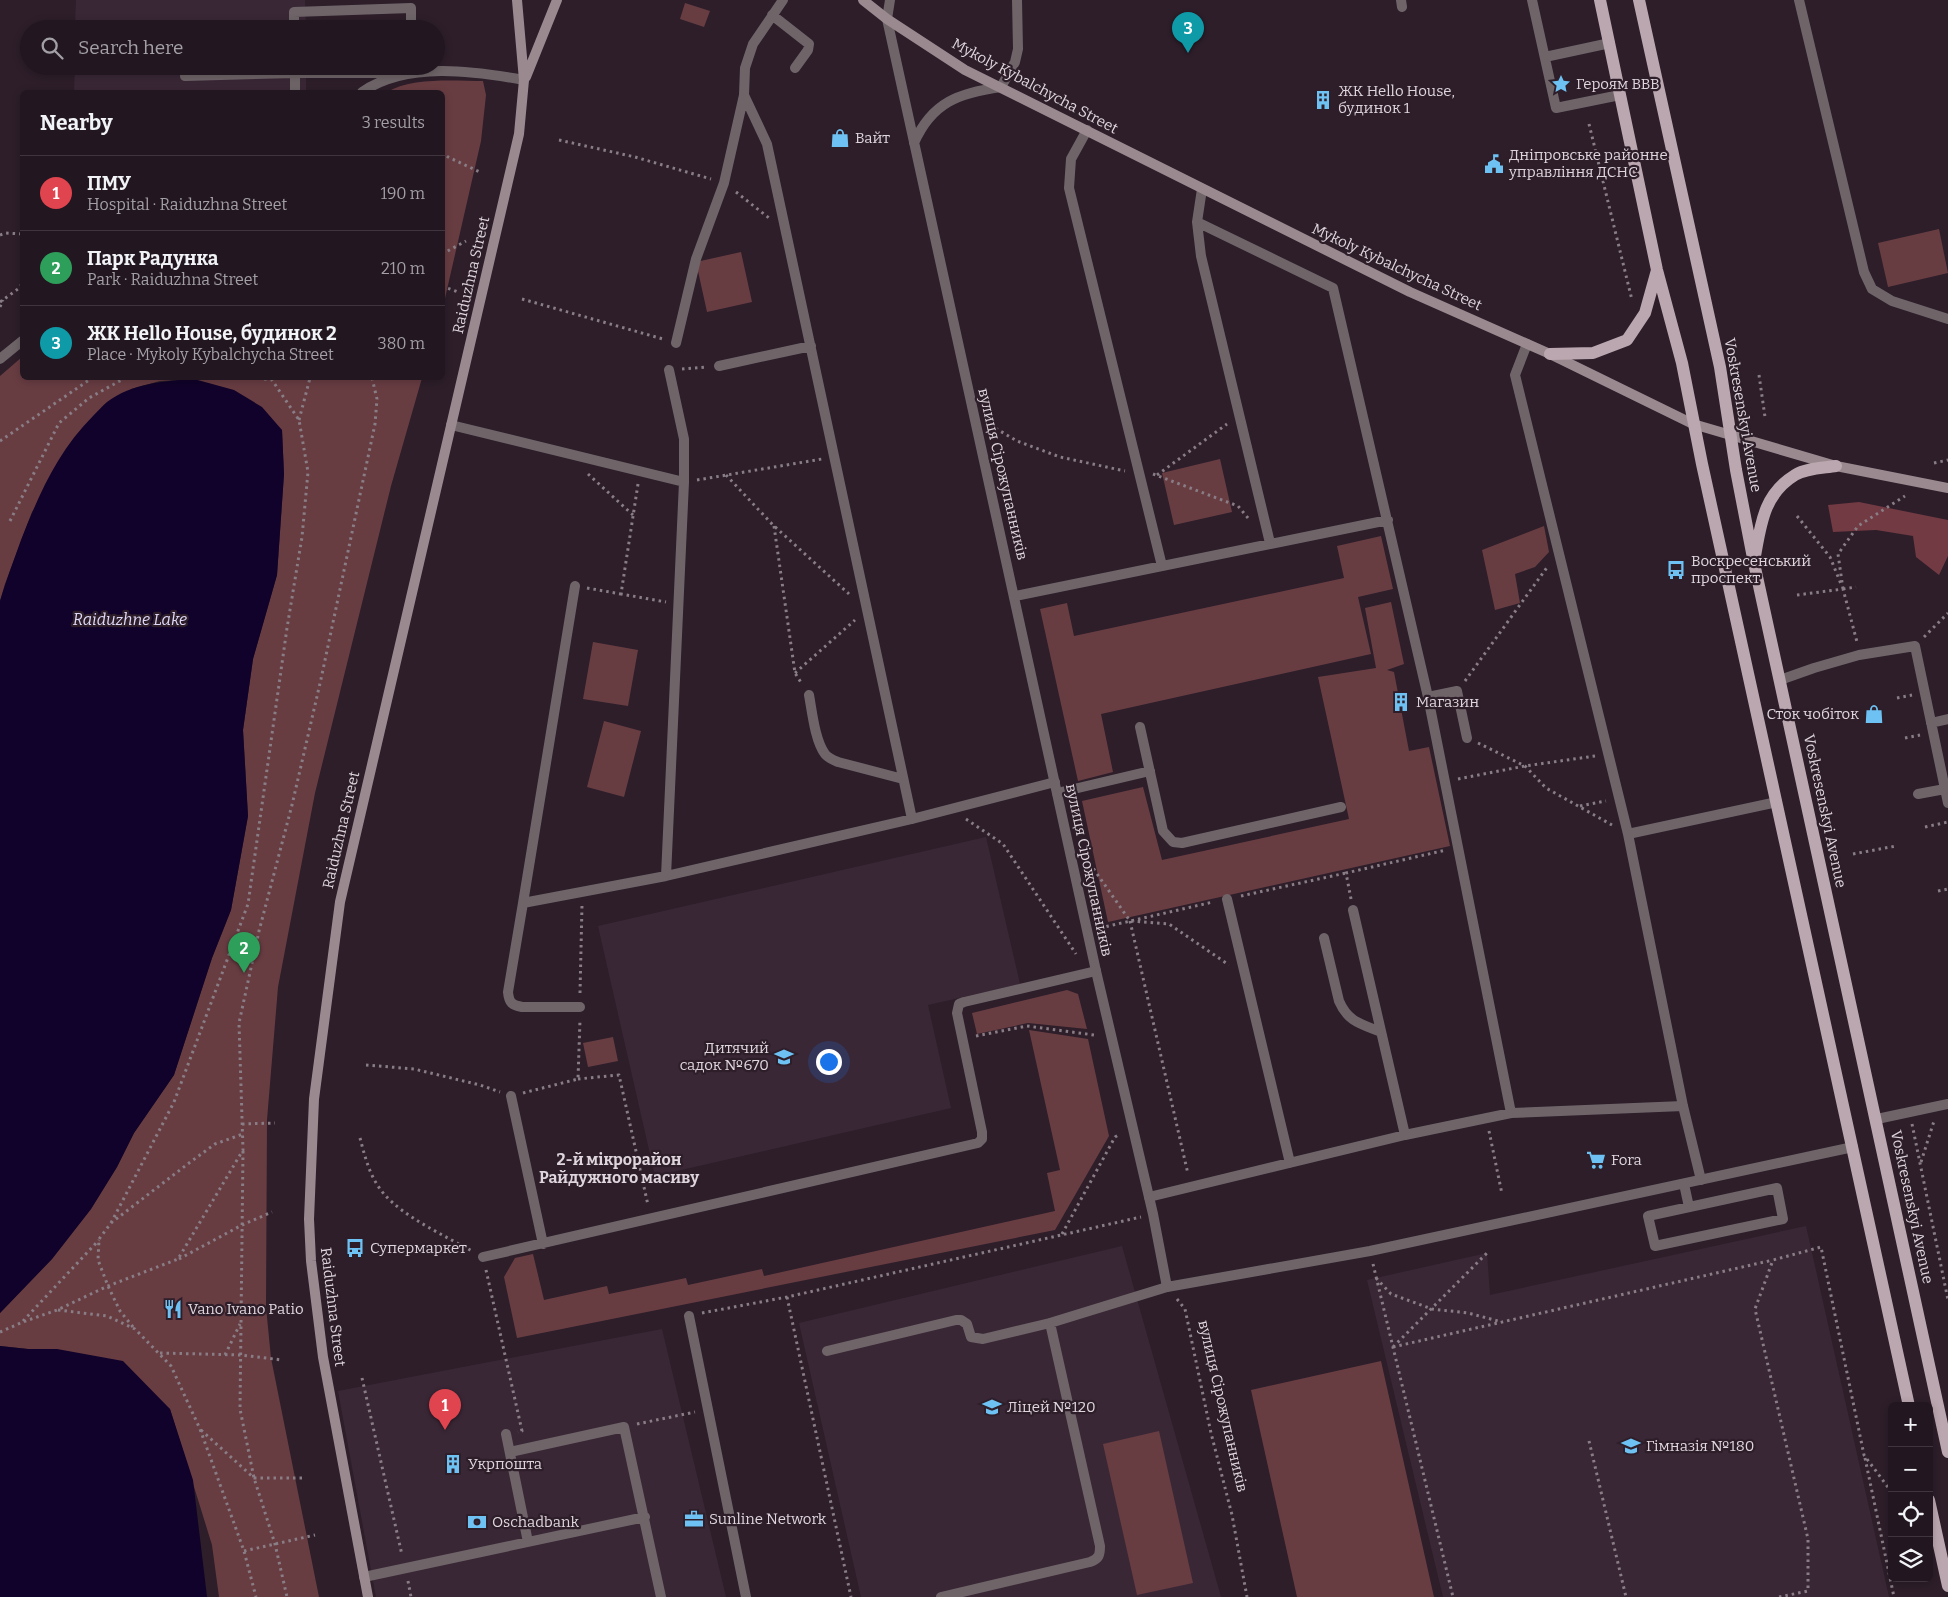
<!DOCTYPE html>
<meta charset="utf-8">
<style>
:root{--surface:#221620;--page:#2a1f29;--text:#f1f3f6;--muted:#a29fa5;--line:#3f353e;--accent:#ea580c}
body{margin:0;font-family:Bitter,serif;background:var(--page);color:var(--text)}
.controls{position:absolute;right:15px;bottom:15px;display:grid;overflow:hidden;border-radius:8px;box-shadow:0 2px 8px #0003}
.controls button{width:45px;height:45px;display:grid;place-items:center;padding:0;border:0;border-bottom:1px solid var(--line);background:var(--surface);color:var(--text);font:25px sans-serif}
.you{position:absolute;left:828px;top:1061px;width:18px;height:18px;margin:-12px;border:4px solid #fff;border-radius:50%;background:#1a73e8;box-shadow:0 0 0 8px #1a73e833}
.badge{display:grid;place-items:center;width:32px;height:32px;border-radius:50%;background:var(--accent);color:#fff;font-size:16px;font-weight:700}
.pin{position:absolute;translate:-50% -41px;filter:drop-shadow(0 1px 2px #0008)}
.pin::after{content:'';position:absolute;top:26px;width:18px;height:15px;background:inherit;clip-path:polygon(0 0,100% 0,50% 100%)}
.list{margin:0;padding:0;list-style:none}
h2{display:flex;justify-content:space-between;align-items:center;height:65px;margin:0;padding:0 20px;font-size:21px}
h2 small{font-size:16px;font-weight:400;color:var(--muted)}
.list li{display:grid;grid-template-columns:32px 1fr auto;gap:15px;align-items:center;box-sizing:border-box;height:75px;padding:0 20px;border-top:1px solid var(--line)}
.list b{display:block;font-size:19px;white-space:nowrap}
.list p{margin:0;font-size:16px;white-space:nowrap;color:var(--muted)}
.list em{font-size:16px;font-style:normal;color:var(--muted)}
.icon{flex:none;width:28px;height:28px;fill:none;stroke:currentColor;stroke-width:2;stroke-linecap:round;stroke-linejoin:round}
.map{position:relative;flex:none;width:1948px;height:1597px;overflow:hidden}
.search{position:absolute;background:var(--surface);box-shadow:0 2px 8px #0003;left:20px;top:20px;width:425px;height:55px;display:flex;align-items:center;gap:12px;box-sizing:border-box;padding:0 18px;border-radius:28px;color:var(--muted);font-size:19px}
.panel{position:absolute;background:var(--surface);box-shadow:0 2px 8px #0003;left:20px;top:90px;width:425px;height:290px;border-radius:8px}
.map>svg:first-child{display:block}
.built{fill:#3a2736}
.green{fill:#683d42}
.forest{fill:#723a42}
.water{fill:#10022a}
.lines{fill:none;stroke-linecap:round;stroke-linejoin:round}
.path{stroke:#897d86;stroke-width:3;stroke-dasharray:2.5 4;stroke-linecap:butt}
.lane{stroke:#6f6569;stroke-width:10}
.street{stroke:#6f6569;stroke-width:10}
.secondary{stroke:#9a8a90;stroke-width:10}
.primary{stroke:#bba7af;stroke-width:12}
.labels{text-anchor:middle;dominant-baseline:central;stroke-width:4.5;stroke-linejoin:round;paint-order:stroke}
.poi-label{font-size:15px;fill:#dfd5dc;stroke:#2d1e2a;text-anchor:start}
.street-label{font-size:15px;fill:#dfd5dc;stroke:#2d1e2a}
.water-label{font-size:16px;font-style:italic;fill:#dfd9f9;stroke:#2d1e2a}
.neighbourhood-label{font-size:16px;font-weight:bold;fill:#dfd5dc;stroke:#2d1e2a}
</style>
<div class="map">
<svg width="1948" height="1597" viewBox="0 0 1948 1597">
<rect width="100%" height="100%" fill="#2d1e2a"/>
<!-- built -->
<path class="built" d="M 76,0 L 305,0 L 306,29 L 75,29 Z
M 75,66 L 306,66 L 306,92 L 74,92 Z
M 986,837 L 1020,984 L 928,1005 L 951,1108 L 655,1176 L 598,926 Z
M 1806,1226 L 1889,1597 L 1443,1597 L 1367,1280 L 1487,1253 L 1490,1295 Z
M 1122,1246 L 1221,1597 L 861,1597 L 799,1323 Z
M 662,1329 L 726,1597 L 376,1597 L 338,1391 Z"/>
<!-- green -->
<path class="green" d="M 685,3 L 710,11 L 704,27 L 680,19 Z
M 483,81 L 486,95 L 481,141 L 443,307 L 442,92 L 387,92 C 413,77 454,81 483,81 Z
M 1939,229 L 1948,273 L 1888,287 L 1878,243 Z
M 741,252 L 752,302 L 707,312 L 696,262 Z
M 22,357 L 22,378 L 422,378 L 391,486 L 315,793 L 278,987 L 267,1120 L 266,1307 L 271,1358 L 319,1597 L 219,1597 L 212,1545 L 170,1409 L 28,1349 L 0,1346 L 0,1313 L 52,1259 L 91,1209 L 117,1167 L 134,1133 L 174,1075 L 212,958 L 231,910 L 248,816 L 243,730 L 253,659 L 277,575 L 284,474 L 282,430 L 194,379 L 160,381 L 131,389 L 32,512 L 5,584 L 0,601 L 0,376 Z
M 1220,459 L 1232,512 L 1174,525 L 1162,473 Z
M 1544,526 L 1549,552 L 1535,567 L 1515,574 L 1520,603 L 1495,610 L 1482,550 Z
M 1381,536 L 1393,589 L 1358,597 L 1371,654 L 1101,714 L 1113,772 L 1078,781 L 1040,609 L 1067,603 L 1074,636 L 1344,578 L 1337,546 Z
M 1391,602 L 1404,664 L 1387,670 L 1394,672 L 1409,751 L 1429,747 L 1450,846 L 1108,922 L 1082,801 L 1143,787 L 1162,860 L 1349,819 L 1318,677 L 1376,668 L 1365,608 Z
M 593,642 L 638,650 L 628,706 L 583,699 Z
M 604,721 L 641,731 L 624,797 L 587,787 Z
M 1067,990 L 1078,994 L 1087,1029 L 1028,1023 L 977,1034 L 972,1013 Z
M 1029,1030 L 1088,1039 L 1109,1136 L 1055,1230 L 517,1338 L 504,1277 L 515,1258 L 533,1254 L 544,1300 L 607,1286 L 609,1294 L 686,1278 L 688,1285 L 762,1269 L 764,1276 L 1055,1211 L 1047,1173 L 1060,1170 Z
M 613,1037 L 618,1061 L 588,1067 L 583,1043 Z
M 1381,1361 L 1434,1597 L 1297,1597 L 1251,1390 Z
M 1159,1431 L 1193,1583 L 1137,1595 L 1103,1444 Z"/>
<!-- forest -->
<path class="forest" d="M 1859,502 L 1948,520 L 1948,556 L 1939,575 L 1916,557 L 1913,536 L 1876,530 L 1833,532 L 1828,505 Z"/>
<!-- water -->
<path class="water" d="M 194,379 L 234,390 L 262,407 L 282,430 L 284,474 L 277,575 L 253,659 L 243,730 L 248,816 L 231,910 L 212,958 L 174,1075 L 134,1133 L 117,1167 L 91,1209 L 52,1259 L 0,1313 L 0,601 C 6,580 14,560 21,540 C 39,494 58,451 93,416 C 98,411 102,406 107,402 C 132,383 164,381 194,379 Z
M 0,1346 L 28,1349 L 57,1349 L 123,1361 L 170,1409 L 193,1480 L 207,1597 L 0,1597 Z"/>
<g class="lines">
<!-- path -->
<path class="path" d="M 1589,124 L 1632,300
M 559,140 L 635,157 L 711,179
M 442,152 L 448,157 L 482,173
M 736,192 L 769,218
M 0,235 L 5,233 L 22,234
M 442,254 L 466,241
M 442,286 L 458,292
M 522,299 L 663,339
M 0,302 L 18,289 L 22,284
M 0,307 L 3,300
M 682,369 L 706,367
M 1759,375 L 1765,417
M 299,420 L 310,378
M 990,425 L 1017,441 L 1060,457 L 1125,471
M 0,441 L 92,378
M 1934,463 L 1948,460
M 588,474 L 633,515
M 1153,474 L 1238,506 L 1248,518
M 726,475 L 773,525 L 849,594
M 1157,475 L 1227,424
M 697,480 L 822,459
M 638,484 L 621,594 L 666,602
M 1797,516 L 1830,557 L 1841,584
M 10,521 L 59,423 L 89,398 L 125,378
M 774,526 L 795,673 L 802,684
M 587,588 L 621,594
M 1843,589 L 1838,554 L 1858,526 L 1905,496
M 1843,589 L 1856,587
M 1797,595 L 1843,589 L 1857,642
M 1924,637 L 1948,613
M 795,673 L 855,620
M 1465,681 L 1548,566
M 1897,698 L 1912,695
M 1905,738 L 1920,735
M 1478,743 L 1525,766 L 1546,788 L 1612,825
M 1458,779 L 1525,766 L 1595,756
M 1580,806 L 1606,801
M 966,819 L 1003,844 L 1076,954
M 1925,827 L 1948,822
M 1853,854 L 1896,846
M 1086,858 L 1130,921 L 1169,924 L 1229,965
M 1938,891 L 1948,889
M 1241,896 L 1346,873
M 1351,899 L 1346,873 L 1446,850
M 1130,921 L 1188,1174
M 1100,928 L 1213,902
M 580,993 L 582,905
M 976,1036 L 1027,1026 L 1094,1035
M 366,1065 L 414,1069 L 480,1085 L 500,1092
M 578,1079 L 619,1075 L 648,1205
M 523,1093 L 578,1079 L 580,1020
M 242,1124 L 275,1123
M 1912,1124 L 1948,1300
M 1489,1131 L 1502,1194
M 360,1138 C 365,1157 370,1178 384,1194 C 404,1217 445,1236 472,1251
M 243,1151 L 240,1409 L 254,1478 L 275,1544 L 287,1597
M 1921,1162 L 1934,1121
M 111,1223 L 174,1102 L 248,904 L 287,628 L 302,537 L 308,472 L 299,420 L 272,380 L 257,378
M 1062,1234 L 1115,1137 L 1120,1134
M 179,1259 L 242,1225 L 272,1212
M 1373,1264 L 1453,1597
M 486,1270 L 522,1431 L 518,1432
M 1376,1278 L 1391,1294 L 1432,1309 L 1468,1313 L 1502,1322
M 787,1297 L 851,1597
M 1177,1299 L 1185,1309 L 1211,1433 L 1232,1515 L 1247,1597
M 58,1310 L 107,1316 L 135,1329 L 171,1366 L 200,1429 L 244,1551 L 256,1597
M 702,1313 L 787,1297 L 1141,1217
M 23,1321 L 99,1240
M 133,1327 L 120,1311 L 108,1286 L 98,1260 L 99,1239 L 111,1223 L 189,1163 L 215,1144 L 243,1134
M 0,1332 L 23,1322 L 57,1310 L 108,1286 L 178,1259 L 243,1150 L 239,1023 L 259,931 L 292,805 L 321,679 L 375,424 L 377,399 L 372,378
M 1393,1347 L 1773,1260
M 1393,1347 L 1487,1253
M 160,1353 L 241,1355 L 282,1360
M 225,1355 L 240,1324
M 362,1378 L 402,1555
M 637,1424 L 695,1412
M 201,1430 L 254,1478 L 305,1478
M 1589,1441 L 1626,1597
M 1865,1458 L 1894,1597
M 244,1551 L 315,1535
M 408,1581 L 411,1597
M 1779,1597 L 1808,1591 L 1808,1539 L 1755,1309 L 1773,1260 L 1821,1247 L 1864,1455 L 1890,1490"/>
<!-- lane -->
<path class="lane" d="M 783,0 L 753,44 L 745,68 L 744,95 L 767,144 L 912,819
M 1401,0 L 1402,7
M 1532,0 L 1556,108 L 1620,95
M 1799,0 L 1864,272 L 1872,289 L 1892,301 L 1948,319
M 772,15 L 809,44 L 808,50 L 795,68
M 887,19 L 890,0
M 294,29 L 294,12 L 411,8 L 411,29
M 1545,57 L 1610,43
M 295,67 L 295,92
M 185,76 L 295,73 L 411,73 L 411,66
M 1001,87 L 1015,62 L 1018,49 L 1017,0
M 1087,130 L 1071,159 L 1069,188 L 1162,566
M 1202,189 L 1197,222 L 1201,256 L 1270,543
M 1197,222 L 1333,288 L 1428,697 L 1511,1113
M 676,343 L 696,259 L 724,183 L 744,95
M 1527,344 L 1515,375 L 1628,834 L 1683,1106 L 1701,1180
M 719,366 L 811,346
M 451,425 L 684,482
M 575,586 L 523,903 L 666,876 L 912,819 L 1055,782
M 1015,596 L 1388,520
M 1780,680 L 1814,668 L 1859,655 L 1915,646 L 1948,803
M 809,695 C 812,711 815,741 825,754 C 828,758 833,760 838,762 L 903,779
M 1428,697 L 1457,691 L 1467,738
M 1931,723 L 1948,719
M 1140,727 L 1163,831 L 1173,842 L 1182,843 L 1341,807
M 1057,793 L 1150,771
M 1918,794 L 1945,789
M 1628,834 L 1777,802
M 666,876 L 684,482 L 684,439 L 669,370
M 1227,899 L 1290,1163
M 523,903 L 508,992 C 509,1003 512,1005 522,1007 L 580,1007
M 1353,910 L 1405,1135
M 1324,938 L 1339,1001 C 1348,1022 1361,1024 1381,1032
M 511,1096 L 543,1244
M 1877,1119 L 1948,1104
M 1684,1184 L 1689,1207
M 1777,1188 L 1783,1219 L 1655,1246 L 1648,1216 Z
M 1149,1197 L 1405,1135 L 1511,1113 L 1683,1106
M 483,1257 L 978,1143 L 982,1139 L 982,1132 L 957,1013 L 959,1004 L 964,1002 L 1096,971
M 689,1316 L 746,1597
M 827,1351 L 956,1320 L 961,1320 L 967,1324 L 971,1337 L 983,1339 L 1050,1323 L 1167,1287
M 506,1434 L 528,1542
M 510,1452 L 624,1427 L 661,1597
M 364,1577 L 645,1517
M 941,1597 L 1090,1562 C 1099,1559 1100,1555 1100,1546 L 1050,1323"/>
<!-- street -->
<path class="street" d="M 887,19 L 1096,971 L 1153,1214 L 1167,1287 L 1370,1251 L 1853,1147
M 362,92 C 407,61 474,71 524,80
M 914,143 C 932,102 959,93 1001,87
M 0,359 L 22,341"/>
<!-- secondary -->
<path class="secondary" d="M 863,0 L 887,19 L 965,70 L 1410,292 L 1550,354 L 1693,424 L 1836,466 L 1948,488
M 526,77 L 557,0
M 368,1597 L 323,1357 L 311,1261 L 309,1219 L 314,1099 L 340,902 L 519,134 L 524,80 L 517,0"/>
<!-- primary -->
<path class="primary" d="M 1600,0 L 1657,270 L 1682,363 L 1702,464 L 1909,1406
M 1639,0 L 1720,367 L 1736,470 L 1754,563 L 1948,1452
M 1550,354 L 1593,353 L 1627,340 L 1645,313 L 1657,270
M 1755,556 C 1761,523 1764,494 1795,475 C 1806,468 1823,468 1836,466
M 1929,1500 L 1948,1586"/>
</g>
<!-- icons -->
<defs>
<g id="sight-bare" transform="scale(1.5)"><path d="M0-6L1.8-2.2L6-1.7L2.9 1.2L3.7 5.4L0 3.3L-3.7 5.4L-2.9 1.2L-6-1.7L-1.8-2.2Z" fill="#6dc2f3" stroke="#2d1e2a" stroke-width="2.5" paint-order="stroke"/></g>
<g id="building-bare" transform="scale(1.5)"><path d="M-4-6H4V6H1V3H-1V6H-4ZM-2.5-4.3h1.7v1.8h-1.7ZM.8-4.3h1.7v1.8H.8ZM-2.5-1h1.7V.8h-1.7ZM.8-1h1.7V.8H.8Z" fill="#6dc2f3" stroke="#2d1e2a" stroke-width="2.5" paint-order="stroke"/></g>
<g id="shop-bare" transform="scale(1.5)"><path d="M-5-2.5h2.3a2.7 3.5 0 0 1 5.4 0H5L5.5 6h-11ZM-1.5-2.5h3a1.5 2.3 0 0 0-3 0Z" fill="#6dc2f3" stroke="#2d1e2a" stroke-width="2.5" paint-order="stroke"/></g>
<g id="civic-bare" transform="scale(1.5)"><path d="M-.6-6.5H3V-4.5H.6V-3L4-1V1h2V6H-6V1h2V-1L-.6-3ZM-1.2 2.5V6h2.4V2.5Z" fill="#6dc2f3" stroke="#2d1e2a" stroke-width="2.5" paint-order="stroke"/></g>
<g id="bus-bare" transform="scale(1.5)"><path d="M-5-6H5V4H4V6H2V4H-2V6H-4V4H-5ZM-3.5-4V0h7V-4ZM-3.5 1.2v1.5H-2V1.2ZM2 1.2v1.5H3.5V1.2Z" fill="#6dc2f3" stroke="#2d1e2a" stroke-width="2.5" paint-order="stroke"/></g>
<g id="school-bare" transform="scale(1.5)"><path d="M0-5L7-2L0 1L-7-2ZM-4 1L0 2.5L4 1V4Q0 6-4 4Z" fill="#6dc2f3" stroke="#2d1e2a" stroke-width="2.5" paint-order="stroke"/></g>
<g id="supermarket-bare" transform="scale(1.5)"><path d="M-6-5.5h2.5l.6 2H6L4.5 2H-2.5L-4.4-4H-6ZM-1.5 3.2a1.3 1.3 0 1 0 .1 0ZM3 3.2a1.3 1.3 0 1 0 .1 0Z" fill="#6dc2f3" stroke="#2d1e2a" stroke-width="2.5" paint-order="stroke"/></g>
<g id="restaurant-bare" transform="scale(1.5)"><path d="M-5-6h1v4h1v-4h1v4h1v-4h1v5L-1.5 .5V6h-2V.5L-5-1ZM5-6V6H3V1.5H1.5Q1.5-4 5-6Z" fill="#6dc2f3" stroke="#2d1e2a" stroke-width="2.5" paint-order="stroke"/></g>
<g id="office-bare" transform="scale(1.5)"><path d="M-6-3h4V-5.5h4V-3h4V5H-6ZM-1-4.5V-3h2v-1.5ZM-6 0V1H6V0Z" fill="#6dc2f3" stroke="#2d1e2a" stroke-width="2.5" paint-order="stroke"/></g>
<g id="bank-bare" transform="scale(1.5)"><path d="M-6-4H6V4H-6ZM0-2.3a2.3 2.3 0 1 0 0 4.6a2.3 2.3 0 1 0 0-4.6Z" fill="#6dc2f3" stroke="#2d1e2a" stroke-width="2.5" paint-order="stroke"/></g>
</defs>
<g fill-rule="evenodd">
<use href="#sight-bare" x="1561" y="84"/>
<use href="#building-bare" x="1323" y="100"/>
<use href="#shop-bare" x="840" y="138"/>
<use href="#civic-bare" x="1494" y="164"/>
<use href="#bus-bare" x="1676" y="570"/>
<use href="#building-bare" x="1401" y="702"/>
<use href="#shop-bare" x="1874" y="714"/>
<use href="#school-bare" x="784" y="1057"/>
<use href="#supermarket-bare" x="1596" y="1160"/>
<use href="#bus-bare" x="355" y="1248"/>
<use href="#restaurant-bare" x="173" y="1309"/>
<use href="#school-bare" x="992" y="1407"/>
<use href="#school-bare" x="1631" y="1446"/>
<use href="#building-bare" x="453" y="1464"/>
<use href="#office-bare" x="694" y="1519"/>
<use href="#bank-bare" x="477" y="1522"/>
</g>
<g class="labels">
<!-- poi labels -->
<g class="poi-label">
<text x="1576" y="84">Героям ВВВ</text>
<text x="1338" y="91">ЖК Hello House,<tspan x="1338" dy="17">будинок 1</tspan></text>
<text x="855" y="138">Вайт</text>
<text x="1509" y="155">Дніпровське районне<tspan x="1509" dy="17">управління ДСНС</tspan></text>
<text x="1691" y="561">Воскресенський<tspan x="1691" dy="17">проспект</tspan></text>
<text x="1416" y="702">Магазин</text>
<text x="1859" y="714" text-anchor="end">Сток чобіток</text>
<text x="769" y="1048" text-anchor="end">Дитячий<tspan x="769" dy="17">садок №670</tspan></text>
<text x="1611" y="1160">Fora</text>
<text x="370" y="1248">Супермаркет</text>
<text x="188" y="1309">Vano Ivano Patio</text>
<text x="1007" y="1407">Ліцей №120</text>
<text x="1646" y="1446">Гімназія №180</text>
<text x="468" y="1464">Укрпошта</text>
<text x="709" y="1519">Sunline Network</text>
<text x="492" y="1522">Oschadbank</text>
</g>
<!-- street labels -->
<g class="street-label">
<text transform="translate(1035 86) rotate(28)">Mykoly Kybalchycha Street</text>
<text transform="translate(1397 267) rotate(25)">Mykoly Kybalchycha Street</text>
<text transform="translate(471 275) rotate(-77)">Raiduzhna Street</text>
<text transform="translate(1743 415) rotate(80)">Voskresenskyi Avenue</text>
<text transform="translate(1003 474) rotate(77)">вулиця Сірожупанників</text>
<text transform="translate(1825 811) rotate(78)">Voskresenskyi Avenue</text>
<text transform="translate(341 830) rotate(-77)">Raiduzhna Street</text>
<text transform="translate(1089 870) rotate(78)">вулиця Сірожупанників</text>
<text transform="translate(1912 1207) rotate(78)">Voskresenskyi Avenue</text>
<text transform="translate(333 1307) rotate(83)">Raiduzhna Street</text>
<text transform="translate(1223 1406) rotate(77)">вулиця Сірожупанників</text>
</g>
<!-- water labels -->
<g class="water-label">
<text x="130" y="619">Raiduzhne Lake</text>
</g>
<!-- neighbourhood labels -->
<g class="neighbourhood-label">
<text x="619" y="1159">2-й мікрорайон<tspan x="619" dy="18">Райдужного масиву</tspan></text>
</g>
</g>
</svg>
<div class="controls">
<button>+</button>
<button>−</button>
<button><svg class="icon" aria-label="locate" viewBox="0 0 24 24"><circle cx="12" cy="12" r="6"/><path d="M12 2v4M12 18v4M2 12h4M18 12h4"/></svg></button>
<button><svg class="icon" aria-label="layers" viewBox="0 0 24 24"><path d="M12 4l9 5-9 5-9-5zM3 14l9 5 9-5"/></svg></button>
</div>
<div class="you"></div>
<div class="pin badge" style="left:445px;top:1430px;background:#e0444e">1</div>
<div class="pin badge" style="left:244px;top:973px;background:#2e9e5b">2</div>
<div class="pin badge" style="left:1188px;top:53px;background:#0f9aa8">3</div>
<div class="search"><svg class="icon" aria-label="search" viewBox="0 0 24 24"><circle cx="10" cy="10" r="6"/><path d="M15 15l6 6"/></svg>Search here</div>
<section class="panel">
<h2>Nearby<small>3 results</small></h2>
<ul class="list">
<li><span class="badge" style="background:#e0444e">1</span><div><b>ПМУ</b><p>Hospital · Raiduzhna Street</p></div><em>190 m</em></li>
<li><span class="badge" style="background:#2e9e5b">2</span><div><b>Парк Радунка</b><p>Park · Raiduzhna Street</p></div><em>210 m</em></li>
<li><span class="badge" style="background:#0f9aa8">3</span><div><b>ЖК Hello House, будинок 2</b><p>Place · Mykoly Kybalchycha Street</p></div><em>380 m</em></li>
</ul>
</section>
</div>
